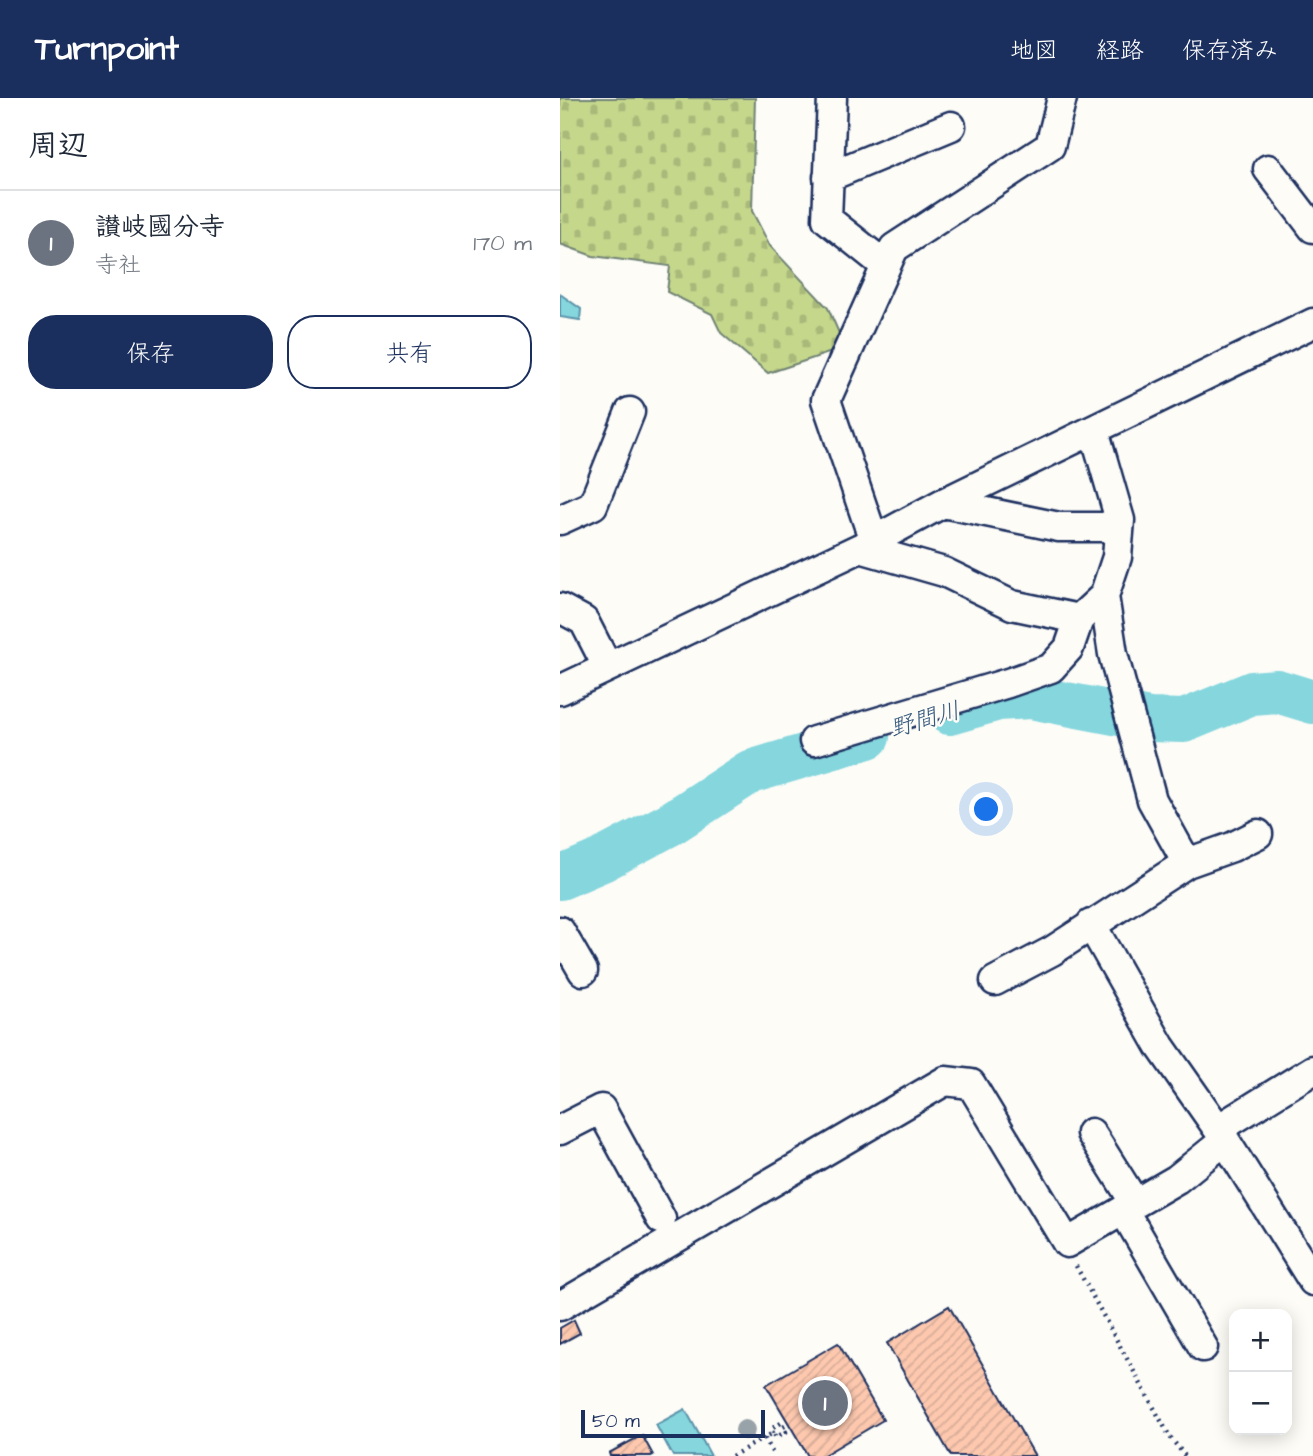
<!DOCTYPE html>
<html lang="ja">
<meta charset="utf-8">
<style>
:root{--surface:#fff;--page:#f6f6f7;--text:#1f2937;--muted:#747a83;--line:#e0e1e3;--accent:#1b2f5e}
body{margin:0;font-family:"Architects Daughter","Klee One",sans-serif;background:var(--page);color:var(--text)}
.controls{position:absolute;right:21px;bottom:21px;display:grid;overflow:hidden;border-radius:14px;box-shadow:0 4px 18px #0003}
.controls button{width:63px;height:63px;display:grid;place-items:center;padding:0;border:0;border-bottom:2px solid var(--line);background:var(--surface);color:var(--text);font:35px sans-serif}
.scale{position:absolute;left:21px;bottom:18px;width:184px;box-sizing:border-box;padding-left:7px;border:4px solid #1b2f5e;border-top:0;font-size:19px;line-height:24px;white-space:nowrap;color:#1b2f5e;-webkit-text-stroke:5px #fdfcf7;paint-order:stroke}
.you{position:absolute;left:427px;top:712px;width:24px;height:24px;margin:-18px;border:5px solid #fff;border-radius:50%;background:#1a73e8;box-shadow:0 0 0 10px #1a73e833}
.badge{display:grid;place-items:center;width:46px;height:46px;border-radius:50%;background:var(--accent);color:#fff;font-size:23px;font-weight:700}
.pin{position:absolute;translate:-50% -50%;border:4px solid #fff;box-shadow:0 2px 7px #0006}
.list{margin:0;padding:0;list-style:none}
h2{display:flex;justify-content:space-between;align-items:center;height:91px;margin:0;padding:0 28px;font-size:30px}
h2 small{font-size:23px;font-weight:400;color:var(--muted)}
.list li{display:grid;grid-template-columns:46px 1fr auto;gap:21px;align-items:center;box-sizing:border-box;height:105px;padding:0 28px;border-top:2px solid var(--line)}
.list b{display:block;font-size:26px;white-space:nowrap}
.list p{margin:0;font-size:23px;white-space:nowrap;color:var(--muted)}
.list em{font-size:23px;font-style:normal;color:var(--muted)}
.actions{display:flex;gap:14px;padding:21px 28px}
.actions a{flex:1;padding:16px 0;border:2px solid var(--accent);border-radius:28px;text-align:center;font-size:24px;color:var(--accent)}
.actions .main{background:var(--accent);color:#fff}
.map{position:relative;flex:none;width:753px;height:1358px;overflow:hidden}
header{display:flex;align-items:center;gap:42px;box-sizing:border-box;height:98px;padding:0 35px;background:var(--accent);color:#fff}
header strong{font-size:33px}
nav{display:flex;gap:38px;margin-inline-start:auto;font-size:24px}
main{display:flex}
aside{flex:1;background:var(--surface)}
.map>svg:first-child{display:block}
.cemetery{fill:url(#cemetery-stones);stroke:#708374;stroke-width:2}
.water{fill:#85d6dd;stroke:#5b93aa;stroke-width:2}
.lines{fill:none;stroke-linecap:round;stroke-linejoin:round}
.river{stroke:#85d6dd;stroke-width:44}
.building{fill:url(#building-hatch);stroke:#1b2f5e;stroke-width:2}
.minor-casing{stroke:#1b2f5e;stroke-width:33}
.path{stroke:#1b2f5e;stroke-width:4.5;stroke-dasharray:2 5;stroke-linecap:butt}
.minor{stroke:#fdfcf7;stroke-width:28}
.tree{fill:#98a2a9}
.labels{text-anchor:middle;dominant-baseline:central;stroke-width:5;stroke-linejoin:round;paint-order:stroke}
.water-label{font-size:24px;font-style:italic;fill:#36597e;stroke:#fdfcf7}
</style>
<header>
<strong>Turnpoint</strong>
<nav><a>地図</a><a>経路</a><a>保存済み</a></nav>
</header>
<main>
<aside>
<h2>周辺<small></small></h2>
<ul class="list">
<li><span class="badge" style="background:#6b7280">1</span><div><b>讃岐國分寺</b><p>寺社</p></div><em>170 m</em></li>
</ul>
<div class="actions"><a class="main">保存</a><a>共有</a></div>
</aside>
<div class="map">
<svg width="753" height="1358" viewBox="0 0 753 1358">
<defs>
<pattern id="cemetery-stones" width="16" height="16" patternUnits="userSpaceOnUse" patternTransform="scale(1.75)"><rect width="16" height="16" fill="#c5d78b"/><path d="M2 7V4a2 2 0 0 1 4 0v3zM10 15v-3a2 2 0 0 1 4 0v3z" fill="#a9b97a"/></pattern>
<pattern id="building-hatch" width="6" height="6" patternUnits="userSpaceOnUse" patternTransform="scale(1.75)"><rect width="6" height="6" fill="#fdc8ae"/><path d="M-1 1l2-2M0 6l6-6M5 7l2-2" fill="none" stroke="#d8ac98"/></pattern>
</defs>
<rect width="100%" height="100%" fill="#fdfcf7"/>
<filter id="ink" filterUnits="userSpaceOnUse"><feTurbulence type="fractalNoise" baseFrequency=".0143" numOctaves="2"/><feDisplacementMap in="SourceGraphic" scale="14" xChannelSelector="R" yChannelSelector="G"/><feConvolveMatrix kernelMatrix="1 2 1 2 8 2 1 2 1" color-interpolation-filters="sRGB"/></filter>
<g filter="url(#ink)">
<!-- cemetery -->
<path class="cemetery" d="M 0,0 L 195,0 L 192,113 L 210,148 L 268,210 L 282,242 L 278,252 L 208,275 L 161,235 L 152,216 L 107,194 L 110,168 L 33,158 L 0,146 Z"/>
<!-- water -->
<path class="water" d="M 0,196 L 21,211 L 20,222 L 0,219 Z
M 125,1311 L 151,1358 L 113,1358 L 96,1327 Z"/>
<g class="lines">
<!-- river -->
<path class="river" d="M 389,615 L 438,601 L 470,599 L 590,622 L 624,623 L 692,595 L 717,593 L 753,604
M 0,780 L 42,762 L 110,726 L 190,674 L 308,639"/>
</g>
<!-- building -->
<path class="building" d="M 389,1208 L 475,1358 L 391,1358 L 327,1245 Z
M 14,1222 L 20,1235 L 0,1246 L 0,1230 Z
M 278,1245 L 323,1322 L 262,1358 L 248,1358 L 206,1287 Z
M 82,1337 L 93,1357 L 91,1358 L 50,1358 L 49,1355 Z"/>
<g class="lines">
<!-- minor casing -->
<g class="minor-casing">
<path id="minor" d="M 272,0 L 267,121 L 326,168
M 708,71 L 753,130
M 268,79 L 391,28
M 534,332 L 560,422 L 557,459 L 544,498 L 553,556 L 592,702 L 627,765
M 383,405 L 499,429 L 545,429 L 560,422
M 0,422 L 33,407 L 70,314
M 314,443 L 266,302 L 334,150 L 490,48 L 502,0
M 300,450 L 384,474 L 452,507 L 519,521
M 0,510 L 24,523 L 47,568
M 0,592 L 300,450 L 383,405 L 753,225
M 254,643 L 448,585 L 491,570 L 509,550 L 519,521 L 544,498
M 531,826 L 600,948 L 658,1031 L 753,1183
M 0,833 L 23,873
M 435,883 L 492,853 L 627,765 L 672,749 L 698,736
M 658,1031 L 753,972
M 0,1032 L 41,1011 L 101,1121
M 531,1035 L 575,1105
M 564,1113 L 643,1249
M 0,1208 L 385,983 L 411,986 L 507,1145 L 617,1081 L 664,1043"/>
</g>
<!-- path -->
<path class="path" d="M 516,1168 L 610,1339 L 625,1358
M 213,1335 L 211,1331 L 221,1325 L 223,1329 L 229,1326
M 205,1340 L 214,1358
M 172,1358 L 213,1335 L 216,1339 L 226,1334 L 223,1329"/>
<!-- minor -->
<use href="#minor" class="minor"/>
</g>
<!-- trees -->
<circle class="tree" cx="185" cy="1332" r="10"/>
</g>
<g class="labels">
<!-- water labels -->
<g class="water-label">
<text transform="translate(365 622) rotate(-16)">野間川</text>
</g>
</g>
</svg>
<div class="controls">
<button>+</button>
<button>−</button>
</div>
<div class="scale">50 m</div>
<div class="you"></div>
<div class="pin badge" style="left:265px;top:1305px;background:#6b7280">1</div>
</div>
</main>
